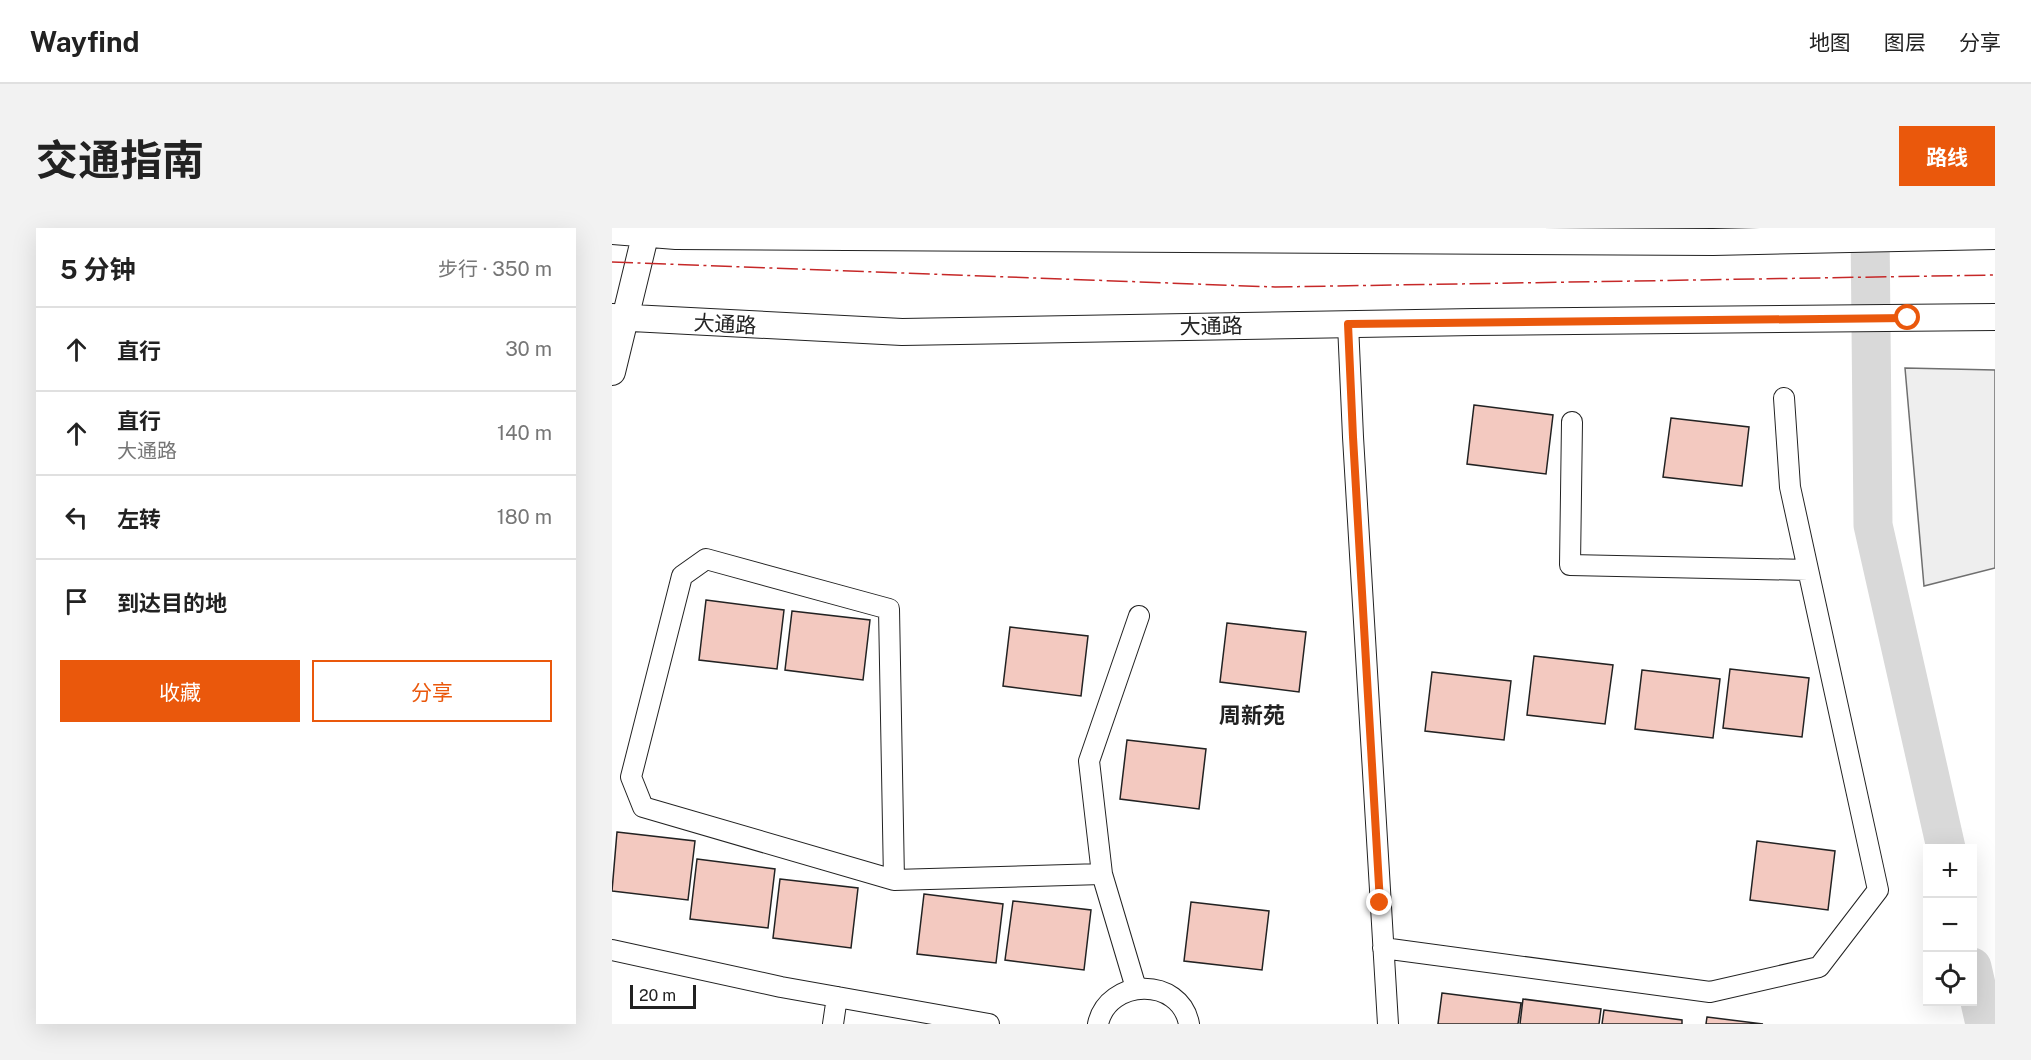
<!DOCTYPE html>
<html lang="zh">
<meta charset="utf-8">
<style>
:root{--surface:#fff;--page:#f2f2f2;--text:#222;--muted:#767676;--line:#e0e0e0;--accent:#ea580c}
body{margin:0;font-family:"Public Sans","Noto Sans SC",sans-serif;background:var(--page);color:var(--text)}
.controls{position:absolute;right:18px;bottom:18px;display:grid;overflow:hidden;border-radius:0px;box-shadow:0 6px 24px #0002}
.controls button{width:54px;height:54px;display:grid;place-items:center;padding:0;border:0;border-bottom:2px solid var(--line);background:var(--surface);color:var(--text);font:30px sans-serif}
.scale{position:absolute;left:18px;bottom:15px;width:66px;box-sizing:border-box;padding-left:6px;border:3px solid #222;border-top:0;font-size:16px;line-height:21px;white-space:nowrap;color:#222;-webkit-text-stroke:4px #fff;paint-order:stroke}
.stop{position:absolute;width:18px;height:18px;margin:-14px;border:4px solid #ea580c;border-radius:50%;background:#fff}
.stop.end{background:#ea580c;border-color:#fff;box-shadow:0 2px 6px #0008}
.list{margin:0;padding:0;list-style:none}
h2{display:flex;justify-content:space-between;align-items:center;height:78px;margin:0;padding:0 24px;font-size:26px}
h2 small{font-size:20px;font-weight:400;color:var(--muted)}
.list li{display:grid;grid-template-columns:39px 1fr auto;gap:18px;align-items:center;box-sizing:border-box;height:84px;padding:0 24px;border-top:2px solid var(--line)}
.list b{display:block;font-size:22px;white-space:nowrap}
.list p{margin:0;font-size:20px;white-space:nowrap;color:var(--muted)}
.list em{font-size:20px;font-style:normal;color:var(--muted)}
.actions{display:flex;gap:12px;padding:18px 24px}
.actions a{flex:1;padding:14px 0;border:2px solid var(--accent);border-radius:0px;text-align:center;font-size:21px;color:var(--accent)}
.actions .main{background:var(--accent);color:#fff}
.icon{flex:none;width:33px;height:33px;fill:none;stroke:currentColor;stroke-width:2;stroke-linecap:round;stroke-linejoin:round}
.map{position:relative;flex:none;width:1383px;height:796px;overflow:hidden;border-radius:0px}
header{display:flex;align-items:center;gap:36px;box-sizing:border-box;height:84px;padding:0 30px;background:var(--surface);border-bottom:2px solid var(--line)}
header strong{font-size:28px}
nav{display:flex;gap:33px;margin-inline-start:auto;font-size:21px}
.intro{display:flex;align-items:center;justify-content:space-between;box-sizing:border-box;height:144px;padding:0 36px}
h1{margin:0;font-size:42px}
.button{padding:15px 27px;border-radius:0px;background:var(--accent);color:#fff;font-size:21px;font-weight:700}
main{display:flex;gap:36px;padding:0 36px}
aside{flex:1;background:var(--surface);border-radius:0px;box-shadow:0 6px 24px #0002}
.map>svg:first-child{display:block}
.green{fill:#eee;stroke:#6f6f6f;stroke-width:1.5}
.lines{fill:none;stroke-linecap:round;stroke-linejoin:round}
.river{stroke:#d9d9d9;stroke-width:39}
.building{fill:#f3c9c0;stroke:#222;stroke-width:1.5}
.minor-casing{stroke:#222;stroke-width:22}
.tertiary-casing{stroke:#222;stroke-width:28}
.minor{stroke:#fff;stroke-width:20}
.tertiary{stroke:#fff;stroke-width:26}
.power{stroke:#c62828;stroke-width:1.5;stroke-dasharray:21 4.5 3 4.5;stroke-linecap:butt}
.route{stroke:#ea580c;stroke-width:8}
.labels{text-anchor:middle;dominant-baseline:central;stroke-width:4.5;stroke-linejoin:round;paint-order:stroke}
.street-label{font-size:21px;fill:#222;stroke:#fff}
.neighbourhood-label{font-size:22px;font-weight:bold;fill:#222;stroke:#fff}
</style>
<header>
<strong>Wayfind</strong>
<nav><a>地图</a><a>图层</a><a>分享</a></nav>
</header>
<div class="intro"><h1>交通指南</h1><a class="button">路线</a></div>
<main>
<aside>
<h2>5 分钟<small>步行 · 350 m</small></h2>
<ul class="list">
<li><svg class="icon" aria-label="ahead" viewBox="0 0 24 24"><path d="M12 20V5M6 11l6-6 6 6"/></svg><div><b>直行</b></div><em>30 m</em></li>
<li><svg class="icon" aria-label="ahead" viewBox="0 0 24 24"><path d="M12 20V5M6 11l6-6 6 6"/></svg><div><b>直行</b><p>大通路</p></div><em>140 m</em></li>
<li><svg class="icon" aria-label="left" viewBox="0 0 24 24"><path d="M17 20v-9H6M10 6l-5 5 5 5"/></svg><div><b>左转</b></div><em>180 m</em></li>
<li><svg class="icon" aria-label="arrive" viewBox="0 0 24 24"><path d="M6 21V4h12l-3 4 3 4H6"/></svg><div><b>到达目的地</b></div></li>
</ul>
<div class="actions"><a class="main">收藏</a><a>分享</a></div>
</aside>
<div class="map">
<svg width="1383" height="796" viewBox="0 0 1383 796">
<rect width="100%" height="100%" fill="#fff"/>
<!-- green -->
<path class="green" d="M 1293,140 L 1383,142 L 1383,340 L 1312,358 Z"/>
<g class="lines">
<!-- river -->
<path class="river" d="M 1258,0 L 1261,297 L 1334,620
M 1360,739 L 1373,796"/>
</g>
<!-- building -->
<path class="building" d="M 862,177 L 941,187 L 934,246 L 855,236 Z
M 1059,190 L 1137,199 L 1130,258 L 1051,249 Z
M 94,372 L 172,382 L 165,441 L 87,432 Z
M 180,383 L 258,392 L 251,452 L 173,442 Z
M 615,395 L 694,404 L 687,464 L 608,454 Z
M 398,399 L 476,408 L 469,468 L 391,458 Z
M 922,428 L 1001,437 L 993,496 L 915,487 Z
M 1118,441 L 1197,450 L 1190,509 L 1111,500 Z
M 1030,442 L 1108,451 L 1101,510 L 1023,501 Z
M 820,444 L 899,453 L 892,512 L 813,503 Z
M 515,512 L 594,521 L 587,581 L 508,571 Z
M 5,604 L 83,613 L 76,672 L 0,663 Z
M 1145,613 L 1223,623 L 1216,682 L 1138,672 Z
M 85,631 L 163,641 L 156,700 L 78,691 Z
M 168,651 L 246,660 L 239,720 L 161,710 Z
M 312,666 L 391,676 L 384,735 L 305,726 Z
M 401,673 L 479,682 L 472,742 L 393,732 Z
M 579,674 L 657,683 L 650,742 L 572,733 Z
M 830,765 L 909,775 L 906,796 L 826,796 Z
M 911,771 L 989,781 L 987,796 L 908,796 Z
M 992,782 L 1070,792 L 1070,796 L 990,796 Z
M 1095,789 L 1151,796 L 1094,796 Z"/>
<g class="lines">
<!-- minor casing -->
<g class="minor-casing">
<path id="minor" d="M 736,96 L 741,209 L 776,796
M 960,194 L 958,337 L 1196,342
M 282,652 L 277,381 L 94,331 L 70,348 L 19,549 L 31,579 L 282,652 L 490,646
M 771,720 L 1098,764 L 1207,739 L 1266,662 L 1178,259 L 1172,170
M 0,722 L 169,759 L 377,796
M 524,760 L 490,646 L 477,533 L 527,388
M 221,796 L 225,769
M 486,796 C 496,750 568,748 577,796"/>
</g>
<!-- tertiary casing -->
<g class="tertiary-casing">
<path id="tertiary" d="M 0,3 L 64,8 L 1101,14 L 1383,8
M 0,89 L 290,104 L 862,94 L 1383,89
M 0,144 L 35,0"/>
</g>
<!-- minor -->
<use href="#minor" class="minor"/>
<!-- tertiary -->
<use href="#tertiary" class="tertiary"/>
<!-- power -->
<path class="power" d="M 0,34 L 663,59 L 1383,47"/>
</g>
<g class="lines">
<!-- route -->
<path class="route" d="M 768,675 L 741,209 L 736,96 L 1296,90"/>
</g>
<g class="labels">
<!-- street labels -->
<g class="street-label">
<text transform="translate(113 96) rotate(3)">大通路</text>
<text transform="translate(599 98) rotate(-1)">大通路</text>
</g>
<!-- neighbourhood labels -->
<g class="neighbourhood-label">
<text x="640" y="487">周新苑</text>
</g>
</g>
</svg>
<div class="controls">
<button>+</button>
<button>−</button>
<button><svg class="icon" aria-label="locate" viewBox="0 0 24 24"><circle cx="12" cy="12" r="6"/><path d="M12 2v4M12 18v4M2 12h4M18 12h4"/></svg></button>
</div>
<div class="scale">20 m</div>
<div class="stop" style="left:1296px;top:90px"></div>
<div class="stop end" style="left:768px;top:675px"></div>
</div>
</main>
